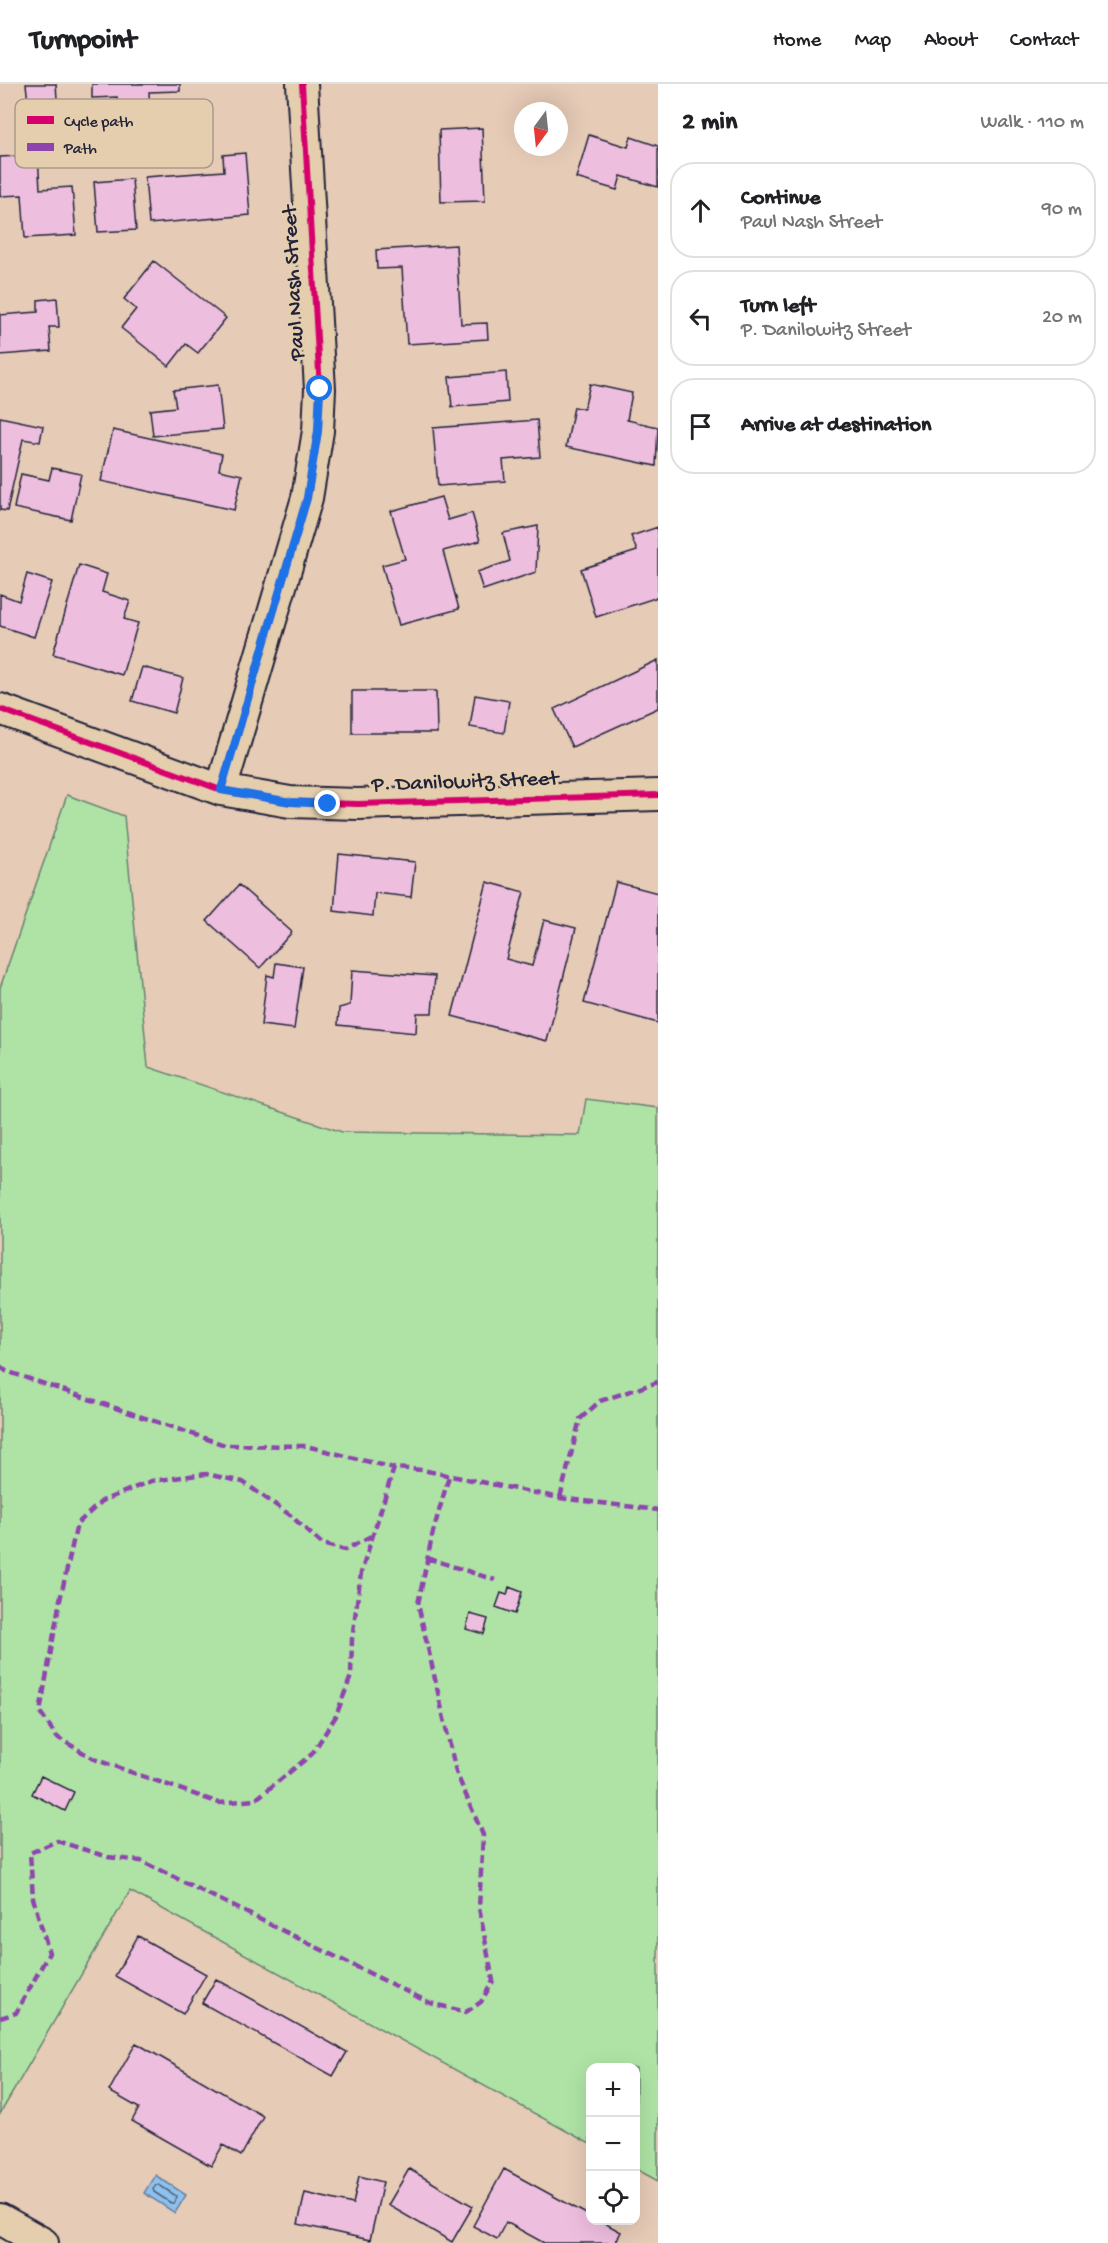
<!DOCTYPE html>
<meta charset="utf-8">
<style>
:root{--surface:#fff;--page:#f6f6f6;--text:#202124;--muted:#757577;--line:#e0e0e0}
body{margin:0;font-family:"Gochi Hand",sans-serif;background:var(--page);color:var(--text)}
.controls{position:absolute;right:18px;bottom:18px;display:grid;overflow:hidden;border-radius:12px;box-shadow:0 6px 24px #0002}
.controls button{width:54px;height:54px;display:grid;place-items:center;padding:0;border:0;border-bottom:2px solid var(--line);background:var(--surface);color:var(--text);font:30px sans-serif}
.compass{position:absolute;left:514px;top:18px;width:54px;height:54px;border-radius:50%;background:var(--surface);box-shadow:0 6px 24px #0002;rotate:195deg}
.stop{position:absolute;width:18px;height:18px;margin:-14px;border:4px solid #1a73e8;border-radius:50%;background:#fff}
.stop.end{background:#1a73e8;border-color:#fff;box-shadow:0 2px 6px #0008}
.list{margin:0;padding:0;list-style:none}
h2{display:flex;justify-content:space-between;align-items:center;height:78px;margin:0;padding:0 24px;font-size:26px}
h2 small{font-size:20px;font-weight:400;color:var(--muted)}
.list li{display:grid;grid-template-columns:39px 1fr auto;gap:18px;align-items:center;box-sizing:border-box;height:96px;margin:0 12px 12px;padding:0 12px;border:2px solid var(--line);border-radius:24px}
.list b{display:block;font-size:22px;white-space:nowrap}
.list p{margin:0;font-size:20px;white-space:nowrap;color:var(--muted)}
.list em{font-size:20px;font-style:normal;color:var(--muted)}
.icon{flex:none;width:33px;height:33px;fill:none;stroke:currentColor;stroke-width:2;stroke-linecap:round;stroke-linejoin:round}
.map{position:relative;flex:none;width:658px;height:2159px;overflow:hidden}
header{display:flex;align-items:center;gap:36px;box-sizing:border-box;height:84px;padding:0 30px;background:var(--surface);border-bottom:2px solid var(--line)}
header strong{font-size:28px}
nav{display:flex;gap:33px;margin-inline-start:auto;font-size:21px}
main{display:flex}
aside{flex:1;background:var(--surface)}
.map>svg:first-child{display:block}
.green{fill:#afe3a5;stroke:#688270;stroke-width:1.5}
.water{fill:#8ec1eb;stroke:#6381a5;stroke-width:1.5}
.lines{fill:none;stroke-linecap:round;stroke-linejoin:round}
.shore{stroke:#4d6281;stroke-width:1.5}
.building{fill:#eebedf;stroke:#22223b;stroke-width:1.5}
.minor-casing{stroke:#22223b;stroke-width:34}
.minor{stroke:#e4cead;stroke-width:30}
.quiet{stroke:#8e44ad;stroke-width:4.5;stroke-dasharray:9 4.5;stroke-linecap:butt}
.cycleway-casing{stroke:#e4cead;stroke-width:10}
.cycleway{stroke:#d6006c;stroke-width:6}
.route{stroke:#1a73e8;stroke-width:8}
.labels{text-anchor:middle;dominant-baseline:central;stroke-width:6;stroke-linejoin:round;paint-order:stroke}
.street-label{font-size:22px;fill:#22223b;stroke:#e4cead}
.key{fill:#e4cead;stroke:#aa9a8b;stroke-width:1.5}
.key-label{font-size:16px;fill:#22223b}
</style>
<header>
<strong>Turnpoint</strong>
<nav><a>Home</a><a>Map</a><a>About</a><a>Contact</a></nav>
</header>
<main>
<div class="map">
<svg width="658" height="2159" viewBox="0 0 658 2159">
<rect width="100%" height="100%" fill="#e6cbb7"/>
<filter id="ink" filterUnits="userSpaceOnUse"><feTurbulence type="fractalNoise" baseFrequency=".0167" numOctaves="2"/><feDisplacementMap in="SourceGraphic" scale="12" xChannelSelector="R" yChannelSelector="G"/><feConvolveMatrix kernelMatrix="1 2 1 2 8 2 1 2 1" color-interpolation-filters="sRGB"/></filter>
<g filter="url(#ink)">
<!-- green -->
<path class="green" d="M 67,711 L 124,732 L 148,983 L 342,1048 L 580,1051 L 586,1015 L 658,1024 L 658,2097 L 636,2085 L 636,1984 L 590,1984 L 590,2060 L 130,1807 L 0,2030 L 0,904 Z"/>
<!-- water -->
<path class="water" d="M 155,2091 L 186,2111 L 175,2129 L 144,2109 Z"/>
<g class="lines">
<!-- shore -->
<path class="shore" d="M 156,2101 L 159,2101 L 176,2112 L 174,2119 L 171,2119 L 154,2108 L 153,2105 Z"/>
</g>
<!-- building -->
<path class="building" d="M 26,0 L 56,0 L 57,15 L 28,18 Z
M 92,0 L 180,0 L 180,7 L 149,8 L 150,30 L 119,31 L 117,13 L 92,14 Z
M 482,44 L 485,117 L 441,118 L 439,46 Z
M 589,51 L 628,63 L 631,53 L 658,62 L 658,103 L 621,92 L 617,106 L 576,94 Z
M 245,69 L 250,131 L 149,140 L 145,93 L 224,87 L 223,71 Z
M 38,71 L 40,105 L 72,103 L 76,151 L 25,154 L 22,111 L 0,112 L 0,73 Z
M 132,95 L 136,146 L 98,148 L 94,98 Z
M 456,161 L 461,240 L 487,239 L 488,255 L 407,260 L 402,184 L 377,185 L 376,166 Z
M 154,177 L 226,234 L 198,269 L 186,260 L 169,282 L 121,244 L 136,225 L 124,215 Z
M 57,214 L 59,243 L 49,243 L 51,267 L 0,271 L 0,228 L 0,231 L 38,228 L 38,216 Z
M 506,288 L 508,318 L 452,323 L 449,293 Z
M 590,300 L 632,309 L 627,336 L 658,343 L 656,382 L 566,363 L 574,323 L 584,325 Z
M 218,301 L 223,345 L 153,352 L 150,326 L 176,323 L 173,306 Z
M 0,333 L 43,342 L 40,358 L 23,355 L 7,427 L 0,426 Z
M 537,336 L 540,373 L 503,376 L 505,397 L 438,402 L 433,344 Z
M 113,346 L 222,370 L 219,386 L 242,391 L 234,426 L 101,397 Z
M 52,384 L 81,390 L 71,436 L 14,424 L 21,390 L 49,396 Z
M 441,413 L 448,436 L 472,429 L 480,457 L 443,467 L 459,525 L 399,541 L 382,481 L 405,475 L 391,427 Z
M 538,442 L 536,488 L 483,506 L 477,488 L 510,477 L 503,449 Z
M 658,443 L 658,513 L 596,533 L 581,485 L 637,467 L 631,452 Z
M 79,481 L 107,490 L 102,508 L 130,517 L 124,535 L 138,539 L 122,591 L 53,570 Z
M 27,490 L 52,498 L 34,553 L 0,542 L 0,510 L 19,517 Z
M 658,576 L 658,624 L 572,663 L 554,625 Z
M 142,583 L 183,594 L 174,629 L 132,617 Z
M 352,607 L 436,607 L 437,649 L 352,649 Z
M 475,611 L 509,617 L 504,649 L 470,643 Z
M 339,770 L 415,778 L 411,813 L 375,809 L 373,832 L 334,827 Z
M 487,798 L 524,808 L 506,875 L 532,882 L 544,836 L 576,844 L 547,957 L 452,932 Z
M 616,798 L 658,809 L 658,939 L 584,919 Z
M 239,801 L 292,848 L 260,884 L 207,837 Z
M 276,879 L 303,883 L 294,945 L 261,941 L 267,891 L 274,893 Z
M 352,886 L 435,892 L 432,929 L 417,929 L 416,949 L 338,941 L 339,924 L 350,921 Z
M 509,1503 L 522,1508 L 515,1530 L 496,1523 L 501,1509 L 507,1511 Z
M 470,1530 L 488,1535 L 484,1550 L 466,1545 Z
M 41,1692 L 74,1708 L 65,1727 L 32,1710 Z
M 138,1852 L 206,1890 L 183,1930 L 115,1892 Z
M 216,1895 L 347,1968 L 333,1992 L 202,1919 Z
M 136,1959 L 263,2032 L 241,2072 L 223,2061 L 211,2082 L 132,2037 L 139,2024 L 109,2007 Z
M 409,2085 L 473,2122 L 452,2158 L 388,2121 Z
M 504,2085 L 590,2132 L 590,2136 L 599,2136 L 621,2148 L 615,2159 L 544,2159 L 506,2138 L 497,2155 L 473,2142 Z
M 359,2092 L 383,2098 L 370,2156 L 298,2140 L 305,2109 L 353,2120 Z"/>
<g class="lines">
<!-- minor casing -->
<g class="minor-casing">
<path id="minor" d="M 0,625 L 221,706 L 290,718 L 358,720 L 658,711
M 221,706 L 307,414 L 318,347 L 320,305 L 302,0
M 0,2135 L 43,2159"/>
</g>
<!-- minor -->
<use href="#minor" class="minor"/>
<!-- quiet -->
<path class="quiet" d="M 0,1282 L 6,1287 L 225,1361 L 306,1362 L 394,1384
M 560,1414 L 580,1335 L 600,1317 L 658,1298
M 371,1452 L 345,1466 L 322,1460 L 290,1431 L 243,1398 L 206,1390 L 151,1397 L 102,1417 L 77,1440 L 60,1516 L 40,1628 L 57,1653 L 94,1675 L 219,1719 L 255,1716 L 312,1670 L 336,1632 L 351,1592 L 352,1555 L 361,1489 L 394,1384 L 422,1386 L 560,1414 L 658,1426
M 427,1474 L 495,1496
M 0,1934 L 16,1929 L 49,1869 L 33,1814 L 30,1769 L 57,1757 L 108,1773 L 141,1777 L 430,1919 L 466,1928 L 481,1918 L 493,1897 L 479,1824 L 483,1751 L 456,1688 L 418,1520 L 433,1448 L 449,1392"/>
<!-- cycleway casing -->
<g class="cycleway-casing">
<path id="cycleway" d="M 0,625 L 221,706 L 290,718 L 358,720 L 658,711
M 221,706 L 307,414 L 318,347 L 320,305 L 302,0"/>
</g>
<!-- cycleway -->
<use href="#cycleway" class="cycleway"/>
</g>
</g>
<g class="lines" filter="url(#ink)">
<!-- route -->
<path class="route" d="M 320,305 L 318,347 L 307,414 L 221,706 L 291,718 L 328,720"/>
</g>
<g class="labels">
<!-- street labels -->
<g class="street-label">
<text transform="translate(295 199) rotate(-93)">Paul Nash Street</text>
<text transform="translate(465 699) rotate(-2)">P. Danilowitz Street</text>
</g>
</g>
<!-- legend -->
<rect x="15" y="15" width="198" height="69" rx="9" class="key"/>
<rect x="27" y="32" width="27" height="8" fill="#d6006c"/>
<rect x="27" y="59" width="27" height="8" fill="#8e44ad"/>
<g class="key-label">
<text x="64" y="42">Cycle path</text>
<text x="64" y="69">Path</text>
</g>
</svg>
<div class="controls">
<button>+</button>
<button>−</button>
<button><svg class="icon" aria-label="locate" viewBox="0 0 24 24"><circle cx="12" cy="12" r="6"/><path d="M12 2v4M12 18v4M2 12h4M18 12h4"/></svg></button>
</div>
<svg class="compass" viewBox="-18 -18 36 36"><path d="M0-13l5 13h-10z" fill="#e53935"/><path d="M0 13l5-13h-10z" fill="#757577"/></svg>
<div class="stop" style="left:320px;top:305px"></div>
<div class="stop end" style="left:328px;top:720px"></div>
</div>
<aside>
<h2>2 min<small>Walk · 110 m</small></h2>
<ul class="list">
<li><svg class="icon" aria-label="ahead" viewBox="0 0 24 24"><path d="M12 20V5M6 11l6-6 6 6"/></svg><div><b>Continue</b><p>Paul Nash Street</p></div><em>90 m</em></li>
<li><svg class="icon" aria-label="left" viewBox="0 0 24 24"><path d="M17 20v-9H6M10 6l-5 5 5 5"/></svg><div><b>Turn left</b><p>P. Danilowitz Street</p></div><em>20 m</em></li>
<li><svg class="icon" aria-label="arrive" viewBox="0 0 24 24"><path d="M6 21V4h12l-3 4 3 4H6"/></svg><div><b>Arrive at destination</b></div></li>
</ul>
</aside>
</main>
